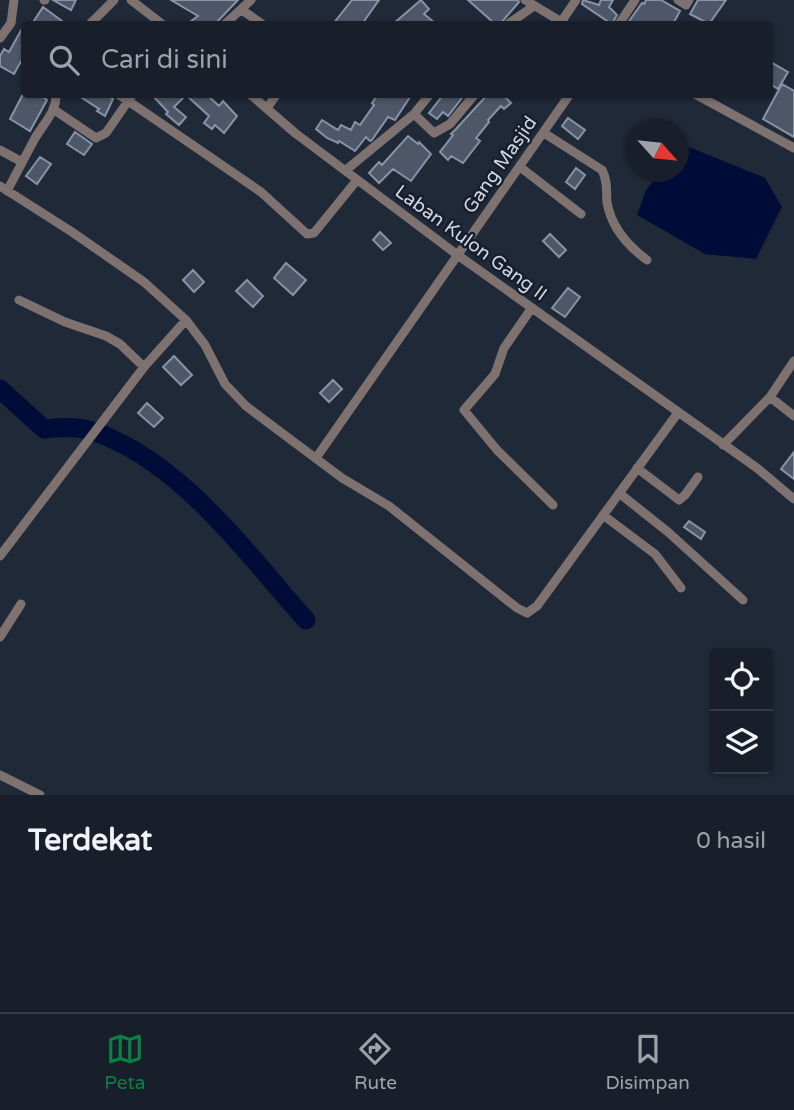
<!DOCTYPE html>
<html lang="id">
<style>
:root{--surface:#181f2a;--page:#212732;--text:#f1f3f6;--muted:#9fa2a8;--line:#363d47;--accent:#0b8043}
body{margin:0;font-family:"Varela Round",sans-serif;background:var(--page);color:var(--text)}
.controls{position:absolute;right:21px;bottom:21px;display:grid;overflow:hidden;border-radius:7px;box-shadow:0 2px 5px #0004}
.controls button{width:63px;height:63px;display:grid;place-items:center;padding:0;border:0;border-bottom:2px solid var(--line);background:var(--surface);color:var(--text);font:35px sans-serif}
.compass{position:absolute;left:626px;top:119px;width:63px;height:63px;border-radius:50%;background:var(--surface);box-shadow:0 2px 5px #0004;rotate:117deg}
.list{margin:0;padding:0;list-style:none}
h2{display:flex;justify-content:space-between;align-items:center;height:91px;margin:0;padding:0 28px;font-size:30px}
h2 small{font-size:23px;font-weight:400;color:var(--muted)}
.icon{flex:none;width:38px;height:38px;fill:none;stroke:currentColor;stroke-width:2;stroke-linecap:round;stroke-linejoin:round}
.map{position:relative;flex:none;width:794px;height:795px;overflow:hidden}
.search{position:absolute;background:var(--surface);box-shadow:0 2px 5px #0004;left:21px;right:21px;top:21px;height:77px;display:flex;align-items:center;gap:18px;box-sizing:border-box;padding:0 24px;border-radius:7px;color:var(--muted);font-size:26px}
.sheet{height:217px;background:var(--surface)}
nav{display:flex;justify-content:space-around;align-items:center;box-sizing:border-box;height:98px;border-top:2px solid var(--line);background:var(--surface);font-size:19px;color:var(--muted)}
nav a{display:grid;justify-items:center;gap:4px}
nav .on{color:var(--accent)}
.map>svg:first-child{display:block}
.water{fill:#000c38}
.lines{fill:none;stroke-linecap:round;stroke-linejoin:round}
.river{stroke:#000c38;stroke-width:19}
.building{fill:#4d5768;stroke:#8993a7;stroke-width:2}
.street{stroke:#7d7270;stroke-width:9}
.labels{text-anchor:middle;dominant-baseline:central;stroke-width:5;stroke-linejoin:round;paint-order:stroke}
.street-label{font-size:19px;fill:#d1d7e1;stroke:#171f2e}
</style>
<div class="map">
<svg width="794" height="795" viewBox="0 0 794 795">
<rect width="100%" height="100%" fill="#202938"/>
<!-- water -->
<path class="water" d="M 689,147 L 765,178 L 782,207 L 756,259 L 705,254 L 637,215 L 646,190 L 661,172 L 678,172 L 679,156 Z"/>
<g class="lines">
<!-- river -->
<path class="river" d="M 0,389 L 44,429 C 60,427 76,426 92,431 C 180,460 246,553 306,620"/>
</g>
<!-- building -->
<path class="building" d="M 53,0 L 76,0 L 71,10 Z
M 171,0 L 238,0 L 215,24 L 187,24 L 198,16 Z
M 352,0 L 379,0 L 362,24 L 333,24 Z
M 421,0 L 429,9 L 424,14 L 436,24 L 393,24 Z
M 468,0 L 518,0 L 519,2 L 500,24 L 495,24 Z
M 583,0 L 599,5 L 601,0 L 613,0 L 609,7 L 617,15 L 612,24 L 604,24 L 607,21 L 582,4 Z
M 646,0 L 661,0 L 680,11 L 673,24 L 627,24 L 642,3 L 644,4 Z
M 698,0 L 726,0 L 709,24 L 690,14 Z
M 43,7 L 66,24 L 32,24 Z
M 24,25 L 24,56 L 14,74 L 0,66 L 0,56 L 4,49 L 9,52 Z
M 769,61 L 788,72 L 778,89 L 769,83 Z
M 782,84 L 794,91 L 794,137 L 763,119 Z
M 23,94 L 39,94 L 47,100 L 30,131 L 10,119 Z
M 76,94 L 105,94 L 113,99 L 105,116 L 97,111 L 99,109 Z
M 151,94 L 206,94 L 219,106 L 223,101 L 237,116 L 224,133 L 215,125 L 212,129 L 204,123 L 209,116 L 186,95 L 174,107 L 186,117 L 179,125 L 166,114 L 168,112 Z
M 378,94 L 412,94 L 395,120 L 388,117 L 372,140 L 370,141 L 366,137 L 355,151 L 339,141 L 338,143 L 327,138 L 316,129 L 322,120 L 338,130 L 341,125 L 351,130 L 355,122 L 360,125 L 374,105 L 372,103 Z
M 444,94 L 465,94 L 448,116 L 443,112 L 437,119 L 429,113 Z
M 488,94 L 502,94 L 511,103 L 504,109 L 501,106 L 488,120 L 489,122 L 476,138 L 480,141 L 463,163 L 451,156 L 448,160 L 440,152 L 453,135 L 451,134 L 456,129 Z
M 568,118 L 585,130 L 578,139 L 562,126 Z
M 75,132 L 92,144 L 84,155 L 67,144 Z
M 408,136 L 418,144 L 419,142 L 431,154 L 411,181 L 393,169 L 379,183 L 369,173 L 379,162 L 382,165 Z
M 40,157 L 51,164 L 37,184 L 26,176 Z
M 576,168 L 585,175 L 575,189 L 566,182 Z
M 380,232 L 391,243 L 383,250 L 373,240 Z
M 550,234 L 566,250 L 559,257 L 543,241 Z
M 286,263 L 306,280 L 293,295 L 274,278 Z
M 193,270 L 204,282 L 194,292 L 183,280 Z
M 247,280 L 263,296 L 253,307 L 236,291 Z
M 568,288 L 580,297 L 565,317 L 552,308 Z
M 174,356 L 192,375 L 181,385 L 163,367 Z
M 333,380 L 342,389 L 329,402 L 320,393 Z
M 147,403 L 163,418 L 154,427 L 138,413 Z
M 794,452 L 794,479 L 781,469 Z
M 689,521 L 705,532 L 701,539 L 684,527 Z"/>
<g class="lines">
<!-- street -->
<path class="street" d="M 44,0 L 45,0
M 131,0 L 162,24
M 525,0 L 565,24
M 678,0 L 686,5 L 689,0
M 242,10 L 262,24
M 561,22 L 576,0
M 90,24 L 114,0
M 225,24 L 251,0
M 508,24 L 534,6
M 619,24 L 635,0
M 0,38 L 11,23 L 14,0
M 118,94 L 261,192 L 307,234 L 314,233 L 357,180
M 250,94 L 295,133 L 459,256 L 757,468 L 794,499
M 695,94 L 794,148
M 267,108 L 277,94
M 53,109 L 96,138 L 106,133 L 133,94
M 414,114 L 434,133 L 450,124 L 475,94
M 544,133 L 602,170 C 608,181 606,191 607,202 C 611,227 628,246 647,260
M 0,150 L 22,162
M 520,167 L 581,214
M 346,170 L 414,114 L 430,94
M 0,186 L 72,232 L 144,282 L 186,320 L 205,345 L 225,384 L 246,406 L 342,478 L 389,506 L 517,608 L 527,613 L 537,606 L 677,414
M 7,191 C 16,174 25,157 34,140 C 42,125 57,112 56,94
M 19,300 L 65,322 L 106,336 L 120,344 L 144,367
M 531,309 L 504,348 L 495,374 L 464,410 L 497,450 L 553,505
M 770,397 L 794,416
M 723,445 L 770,397 L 794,361
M 316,458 L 570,94
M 637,468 L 679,500 L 685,495 L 698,477
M 619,493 L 668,532 L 743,600
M 603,515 L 655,554 L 681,588
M 0,556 L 144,367 L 186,320
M 0,637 L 21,604
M 0,775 L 40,795"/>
</g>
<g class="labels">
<!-- street labels -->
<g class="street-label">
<text transform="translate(500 165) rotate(-55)">Gang Masjid</text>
<text transform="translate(471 243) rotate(36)">Laban Kulon Gang II</text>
</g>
</g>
</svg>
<div class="controls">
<button><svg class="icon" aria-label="locate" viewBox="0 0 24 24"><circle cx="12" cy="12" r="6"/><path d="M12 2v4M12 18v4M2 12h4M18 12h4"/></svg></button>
<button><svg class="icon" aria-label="layers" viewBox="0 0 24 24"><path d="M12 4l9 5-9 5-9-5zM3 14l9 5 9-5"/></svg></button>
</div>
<svg class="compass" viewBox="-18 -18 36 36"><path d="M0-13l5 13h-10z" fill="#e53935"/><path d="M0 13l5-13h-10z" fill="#9fa2a8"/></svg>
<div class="search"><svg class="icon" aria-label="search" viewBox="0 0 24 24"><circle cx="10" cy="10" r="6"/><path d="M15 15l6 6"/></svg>Cari di sini</div>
</div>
<section class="sheet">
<h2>Terdekat<small>0 hasil</small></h2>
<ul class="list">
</ul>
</section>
<nav>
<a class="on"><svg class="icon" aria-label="map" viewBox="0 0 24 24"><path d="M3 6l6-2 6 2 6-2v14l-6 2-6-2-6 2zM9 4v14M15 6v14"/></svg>Peta</a>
<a><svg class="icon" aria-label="directions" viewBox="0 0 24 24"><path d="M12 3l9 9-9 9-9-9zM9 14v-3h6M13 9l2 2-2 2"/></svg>Rute</a>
<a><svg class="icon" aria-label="saved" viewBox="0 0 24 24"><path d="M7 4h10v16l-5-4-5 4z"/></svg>Disimpan</a>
</nav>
